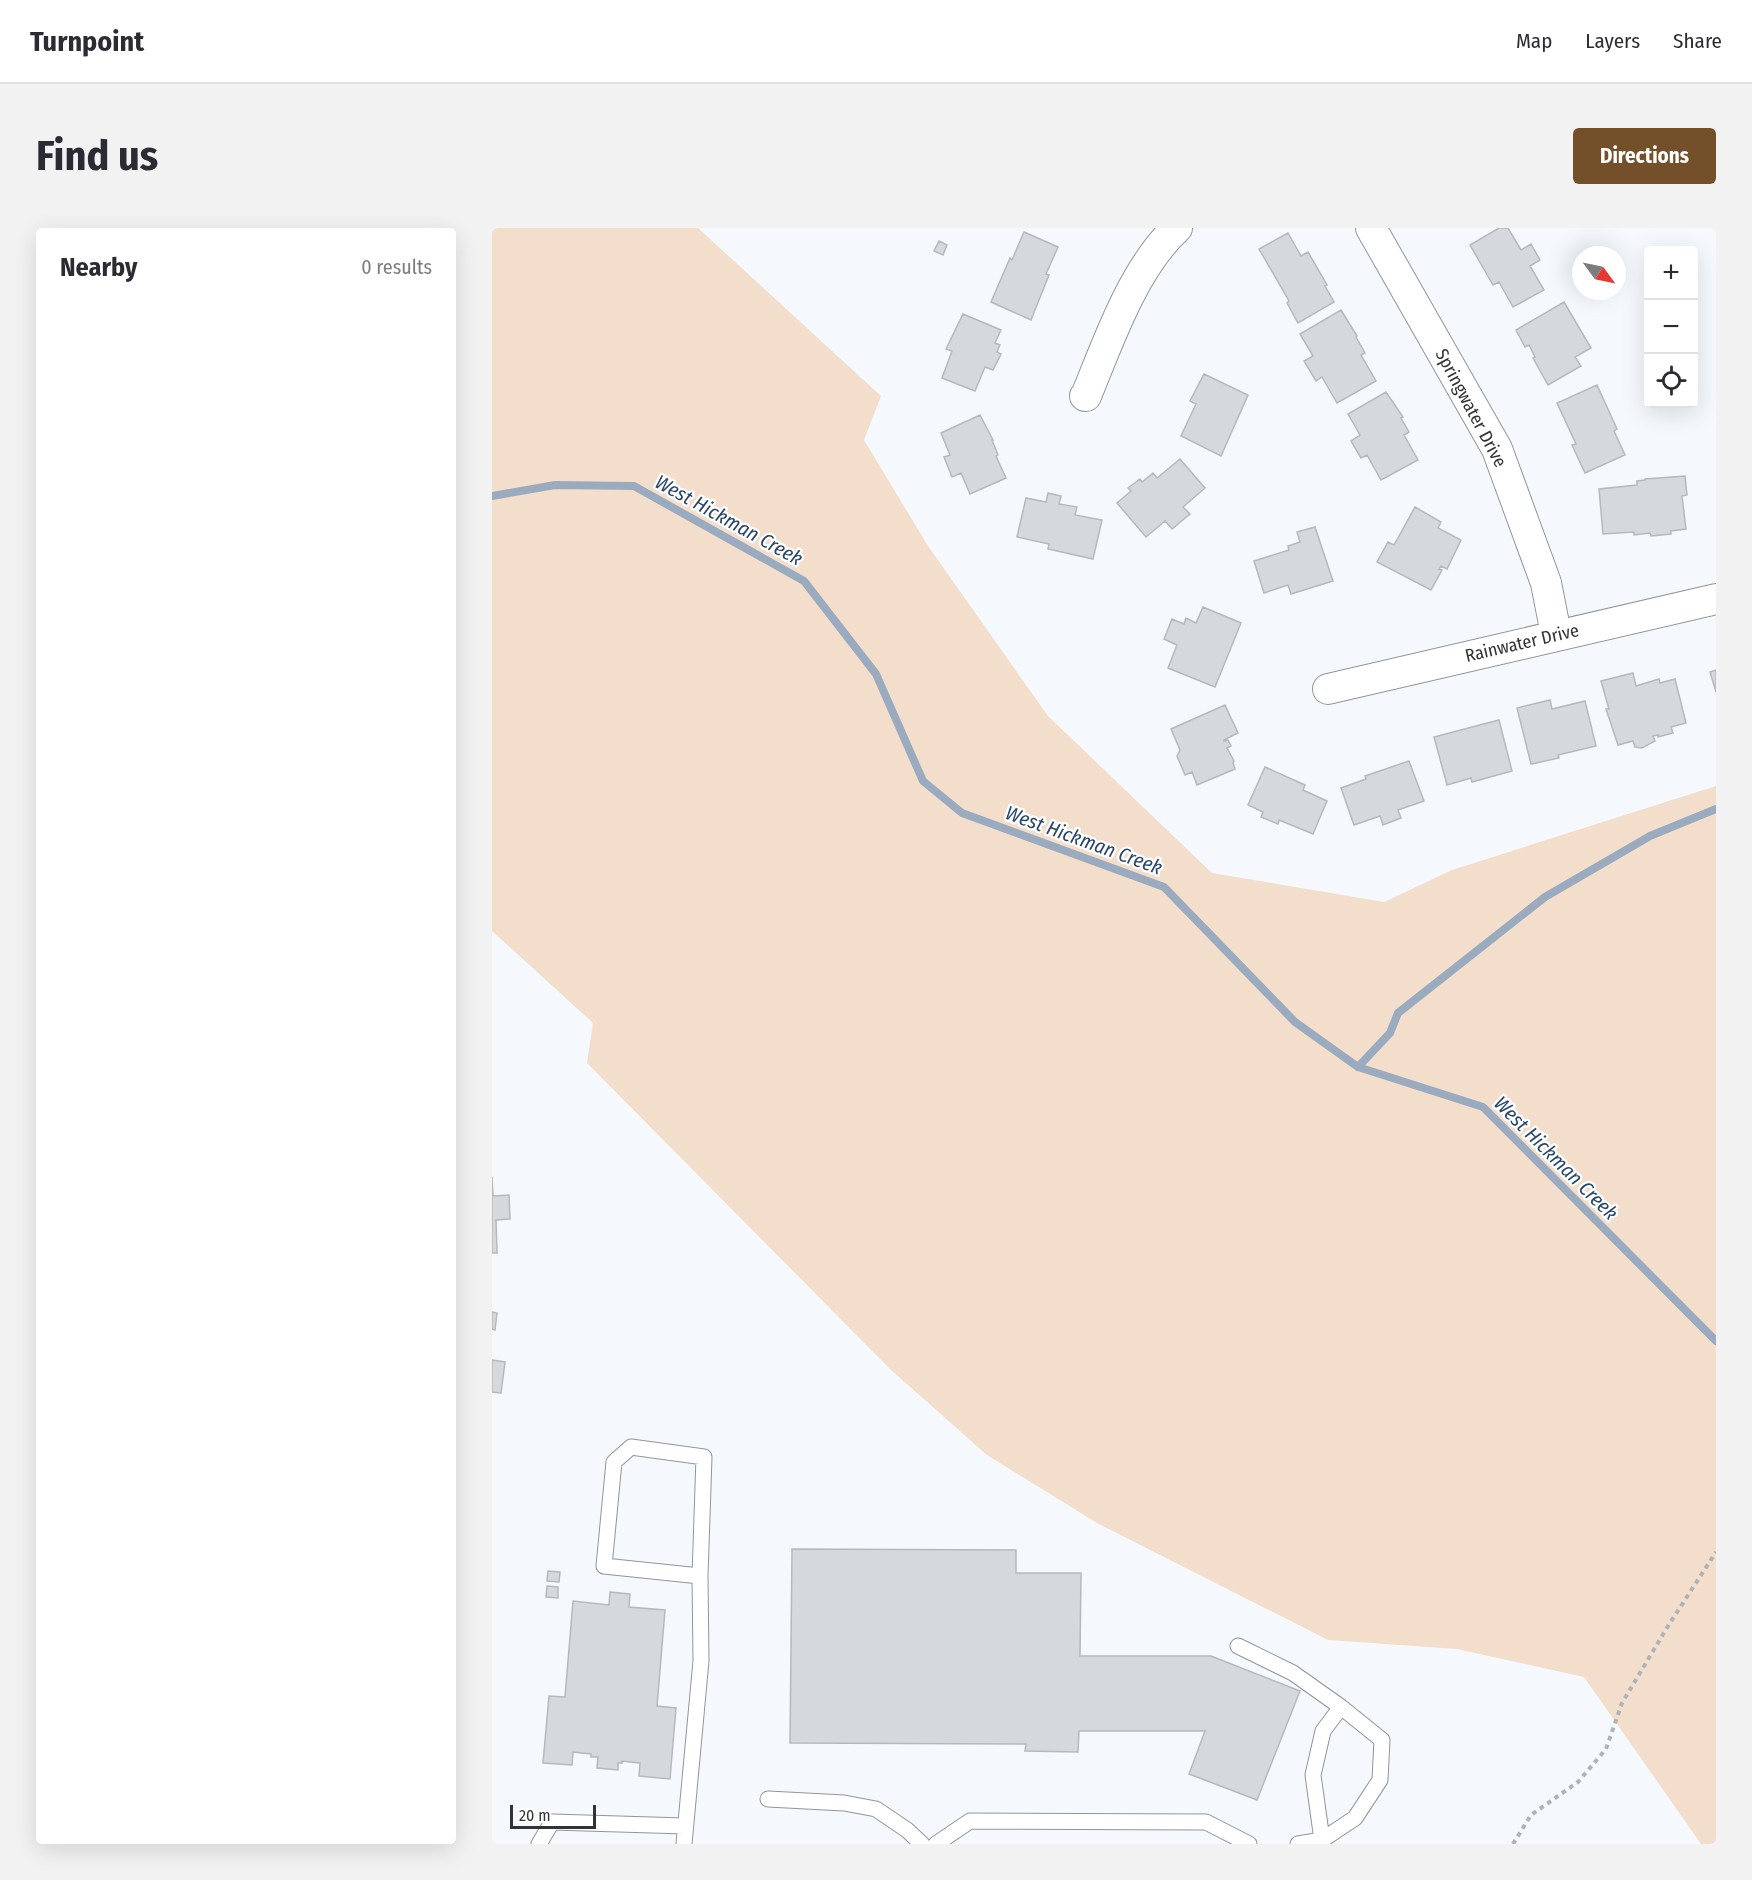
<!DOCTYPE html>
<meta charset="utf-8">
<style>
:root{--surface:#fff;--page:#f2f2f3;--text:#2b2b33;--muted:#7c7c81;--line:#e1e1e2;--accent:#735029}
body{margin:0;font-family:"Fira Sans Condensed",sans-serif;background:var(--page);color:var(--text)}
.controls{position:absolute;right:18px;top:18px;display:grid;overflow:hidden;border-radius:6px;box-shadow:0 6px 24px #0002}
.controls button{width:54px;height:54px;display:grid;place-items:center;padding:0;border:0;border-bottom:2px solid var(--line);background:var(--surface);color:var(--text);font:30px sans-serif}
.compass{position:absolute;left:1080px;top:18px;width:54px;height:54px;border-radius:50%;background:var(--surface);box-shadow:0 6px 24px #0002;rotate:123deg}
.scale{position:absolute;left:18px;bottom:15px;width:86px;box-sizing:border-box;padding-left:6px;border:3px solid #313335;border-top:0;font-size:16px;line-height:21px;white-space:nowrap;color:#313335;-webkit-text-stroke:4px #fff;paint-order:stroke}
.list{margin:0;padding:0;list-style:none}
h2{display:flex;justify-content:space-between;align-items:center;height:78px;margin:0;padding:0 24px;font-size:26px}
h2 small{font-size:20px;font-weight:400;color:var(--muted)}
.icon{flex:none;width:33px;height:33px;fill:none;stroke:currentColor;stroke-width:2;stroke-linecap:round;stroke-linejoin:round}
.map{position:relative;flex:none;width:1224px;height:1616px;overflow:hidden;border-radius:6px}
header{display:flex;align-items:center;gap:36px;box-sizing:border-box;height:84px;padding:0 30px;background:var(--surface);border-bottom:2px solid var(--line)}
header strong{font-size:28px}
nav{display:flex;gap:33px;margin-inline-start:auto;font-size:21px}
.intro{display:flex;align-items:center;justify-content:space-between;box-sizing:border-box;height:144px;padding:0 36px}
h1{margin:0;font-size:42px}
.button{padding:15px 27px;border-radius:6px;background:var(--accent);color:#fff;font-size:21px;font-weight:700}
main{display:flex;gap:36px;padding:0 36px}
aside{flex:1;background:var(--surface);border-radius:6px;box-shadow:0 6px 24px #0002}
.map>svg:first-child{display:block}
.green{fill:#f2decb}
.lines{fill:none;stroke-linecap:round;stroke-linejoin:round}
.stream{stroke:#9babbf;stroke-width:8}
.building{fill:#d5d9de;stroke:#b5b9be;stroke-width:1.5}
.service-casing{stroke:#91959a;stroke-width:17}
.minor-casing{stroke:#91959a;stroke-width:32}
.path{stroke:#afb3b7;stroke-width:4;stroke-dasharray:4.5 4.5;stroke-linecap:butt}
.service{stroke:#fff;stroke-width:15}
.minor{stroke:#fff;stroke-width:30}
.labels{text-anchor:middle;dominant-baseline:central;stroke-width:4.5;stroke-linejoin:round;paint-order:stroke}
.street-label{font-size:18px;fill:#313335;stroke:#fff}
.water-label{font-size:20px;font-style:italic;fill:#26466b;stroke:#fff}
</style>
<header>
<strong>Turnpoint</strong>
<nav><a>Map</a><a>Layers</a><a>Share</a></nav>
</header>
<div class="intro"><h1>Find us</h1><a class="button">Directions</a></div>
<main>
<aside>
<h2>Nearby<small>0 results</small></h2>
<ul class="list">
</ul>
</aside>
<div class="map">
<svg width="1224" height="1616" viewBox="0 0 1224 1616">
<rect width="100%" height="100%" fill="#f5f9fe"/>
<!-- green -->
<path class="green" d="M 0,0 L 206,0 L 389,168 L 372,212 L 436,318 L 556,488 L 720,645 L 892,674 L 960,642 L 1224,558 L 1224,1616 L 1209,1616 L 1092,1449 L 965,1421 L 836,1412 L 605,1295 L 495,1227 L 399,1142 L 95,835 L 101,795 L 0,703 Z"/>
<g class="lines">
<!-- stream -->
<path class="stream" d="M 0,268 L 63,257 L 142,258 L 312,353 L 384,446 L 431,553 L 470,585 L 672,659 L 803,794 L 866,839 L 991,879 L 1224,1113
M 866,839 L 898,805 L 906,785 L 1053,669 L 1158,608 L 1224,581"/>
</g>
<!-- building -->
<path class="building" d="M 1007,0 L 1016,0 L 1029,22 L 1039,16 L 1048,32 L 1038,38 L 1052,62 L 1021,79 L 1007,54 L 1001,57 L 978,17 Z
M 532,4 L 566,19 L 554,46 L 557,47 L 539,92 L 499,74 L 518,30 L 520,32 Z
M 796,5 L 809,28 L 816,24 L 835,57 L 833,58 L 842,74 L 806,95 L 795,75 L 797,73 L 767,21 Z
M 447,13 L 455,17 L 451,27 L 442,23 Z
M 1072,74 L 1099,120 L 1083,129 L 1089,138 L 1056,157 L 1041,130 L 1043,129 L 1037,117 L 1033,119 L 1024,102 Z
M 849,82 L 865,108 L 864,109 L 873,125 L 869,127 L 884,153 L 845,175 L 830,149 L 824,153 L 812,133 L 821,128 L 808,106 Z
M 471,86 L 509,102 L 503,115 L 508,117 L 505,124 L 509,126 L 501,142 L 493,139 L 483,163 L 450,150 L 460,123 L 454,121 Z
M 712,146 L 756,167 L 729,228 L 689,208 L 704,176 L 698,173 Z
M 1105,157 L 1125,201 L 1122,203 L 1133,227 L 1093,245 L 1080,217 L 1084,216 L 1065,175 Z
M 894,164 L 911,189 L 909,190 L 917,204 L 912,207 L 926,232 L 889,252 L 875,227 L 869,230 L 859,213 L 868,207 L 856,186 Z
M 488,187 L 501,212 L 500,212 L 506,227 L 504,228 L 514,250 L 478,266 L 469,245 L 460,249 L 452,229 L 458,227 L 449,205 Z
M 688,231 L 713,260 L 691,279 L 698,286 L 680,301 L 673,293 L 654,309 L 625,275 L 639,263 L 636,260 L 648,251 L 650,254 L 661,245 L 665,250 Z
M 1193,248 L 1195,267 L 1190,268 L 1194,301 L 1179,303 L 1179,306 L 1159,308 L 1158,305 L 1142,307 L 1142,304 L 1111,306 L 1107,261 L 1145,257 L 1145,253 L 1153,252 L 1153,251 Z
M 556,265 L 569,268 L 567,276 L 585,279 L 583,287 L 610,292 L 601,331 L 556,321 L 557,316 L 525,309 L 534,270 L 554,274 Z
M 923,279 L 949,294 L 946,300 L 969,312 L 955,341 L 949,338 L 947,341 L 950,342 L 939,362 L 885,334 L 896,314 L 902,317 Z
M 823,299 L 841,353 L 799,366 L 796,357 L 772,365 L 762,333 L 797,322 L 796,318 L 808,314 L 805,304 Z
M 711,379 L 749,395 L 723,459 L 676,440 L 685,417 L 672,411 L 680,391 L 692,396 L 694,390 L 704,395 Z
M 1224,442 L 1224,464 L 1218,444 Z
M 1141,445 L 1144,458 L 1167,451 L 1168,455 L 1183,451 L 1194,495 L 1179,499 L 1181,505 L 1166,509 L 1166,507 L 1161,508 L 1163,513 L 1150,520 L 1143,519 L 1141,513 L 1126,517 L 1114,481 L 1117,481 L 1109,453 Z
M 1058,472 L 1060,481 L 1093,473 L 1104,518 L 1066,527 L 1067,530 L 1039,536 L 1025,480 Z
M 733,477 L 746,505 L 732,512 L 732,513 L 736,512 L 739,518 L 735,520 L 742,533 L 741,535 L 743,541 L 705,557 L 700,544 L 693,547 L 685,528 L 688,522 L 679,501 Z
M 1007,492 L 1020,543 L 980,554 L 979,550 L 955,557 L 942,509 Z
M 917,533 L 932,573 L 906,582 L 909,590 L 891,597 L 888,588 L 862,597 L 849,560 L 874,551 L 873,548 Z
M 773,539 L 813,557 L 811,562 L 835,573 L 821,606 L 787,592 L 786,596 L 769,589 L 771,584 L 756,577 Z
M 0,949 L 1,968 L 17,967 L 18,991 L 4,992 L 5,1025 L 0,1025 Z
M 0,1084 L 5,1085 L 3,1102 L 0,1101 Z
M 0,1132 L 13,1134 L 9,1165 L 0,1164 Z
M 300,1321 L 524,1322 L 524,1345 L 589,1345 L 588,1428 L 719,1428 L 808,1463 L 765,1572 L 697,1546 L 713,1503 L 587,1503 L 586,1524 L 533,1523 L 534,1516 L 298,1515 Z
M 56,1343 L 68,1344 L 67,1354 L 55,1353 Z
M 55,1358 L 66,1359 L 66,1370 L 54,1369 Z
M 118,1364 L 138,1366 L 137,1379 L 173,1382 L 165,1478 L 184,1480 L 178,1551 L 147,1548 L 148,1535 L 130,1533 L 130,1535 L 126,1535 L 126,1542 L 105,1540 L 106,1529 L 99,1529 L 99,1526 L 81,1524 L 80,1537 L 51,1535 L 57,1468 L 73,1469 L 81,1373 L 117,1377 Z"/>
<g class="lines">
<!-- service casing -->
<g class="service-casing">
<path id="service" d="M 746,1418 L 801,1445 L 849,1479 L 890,1512 L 888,1552 L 863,1590 L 830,1612 L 806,1616
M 276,1571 L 352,1575 L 384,1581 L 415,1602 L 430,1616
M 830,1612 L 821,1547 L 831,1503 L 849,1479
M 47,1616 L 60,1594 L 193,1598
M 192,1616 L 209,1433 L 208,1348 L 212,1229 L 139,1219 L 122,1234 L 112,1338 L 208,1348
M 444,1616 L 478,1593 L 714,1594 L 757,1616"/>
</g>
<!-- minor casing -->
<g class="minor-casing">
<path id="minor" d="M 879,0 L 1005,221 L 1054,355 L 1064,406
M 593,168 L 594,168 C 616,114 642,39 685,0
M 836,461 L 1224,371"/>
</g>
<!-- path -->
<path class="path" d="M 1021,1616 L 1039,1587 L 1086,1554 L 1114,1521 L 1130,1475 L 1176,1398 L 1224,1324"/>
<!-- service -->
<use href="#service" class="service"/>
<!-- minor -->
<use href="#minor" class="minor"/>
</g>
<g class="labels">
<!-- street labels -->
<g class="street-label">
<text transform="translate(979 180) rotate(62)">Springwater Drive</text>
<text transform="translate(1030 415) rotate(-13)">Rainwater Drive</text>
</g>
<!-- water labels -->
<g class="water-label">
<text transform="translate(237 292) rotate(29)">West Hickman Creek</text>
<text transform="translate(592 612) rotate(20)">West Hickman Creek</text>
<text transform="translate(1064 930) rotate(45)">West Hickman Creek</text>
</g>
</g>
</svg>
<div class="controls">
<button>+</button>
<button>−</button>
<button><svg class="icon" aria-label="locate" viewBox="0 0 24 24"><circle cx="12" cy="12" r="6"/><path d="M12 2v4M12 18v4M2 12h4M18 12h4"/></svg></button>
</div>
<svg class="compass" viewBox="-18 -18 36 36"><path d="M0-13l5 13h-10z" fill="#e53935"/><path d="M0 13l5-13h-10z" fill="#7c7c81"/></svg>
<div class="scale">20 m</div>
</div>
</main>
